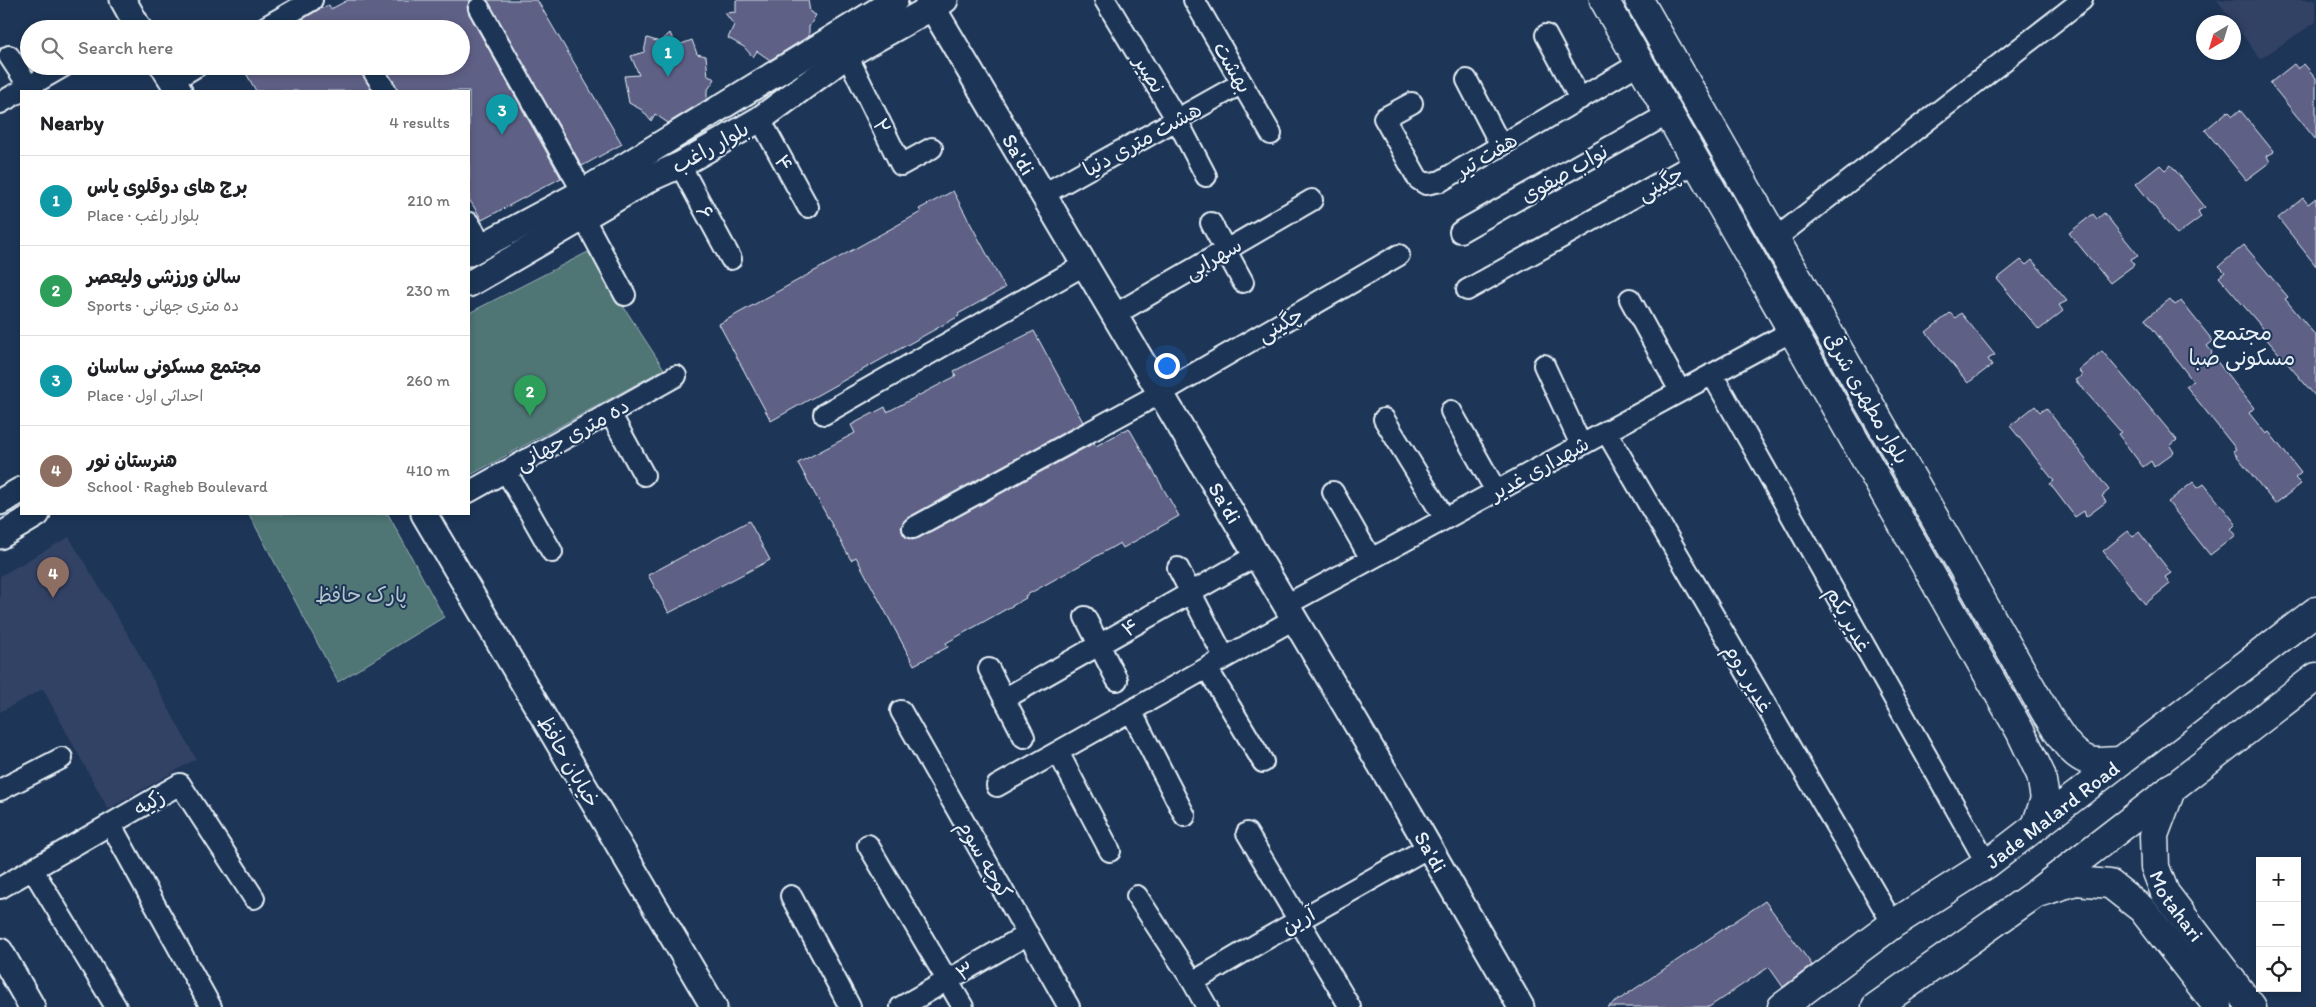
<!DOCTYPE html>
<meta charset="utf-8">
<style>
:root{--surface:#fff;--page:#f2f2f2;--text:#202124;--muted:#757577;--line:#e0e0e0;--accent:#db2777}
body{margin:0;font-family:Itim,"Playpen Sans Arabic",sans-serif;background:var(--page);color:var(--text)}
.controls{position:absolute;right:15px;bottom:15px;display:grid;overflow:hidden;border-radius:0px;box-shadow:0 2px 8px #0003}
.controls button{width:45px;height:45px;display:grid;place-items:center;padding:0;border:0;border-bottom:1px solid var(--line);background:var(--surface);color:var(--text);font:25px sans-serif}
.compass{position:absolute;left:2196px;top:15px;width:45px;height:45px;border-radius:50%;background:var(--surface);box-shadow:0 2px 8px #0003;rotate:218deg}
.you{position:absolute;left:1166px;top:365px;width:18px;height:18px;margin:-12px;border:4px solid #fff;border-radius:50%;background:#1a73e8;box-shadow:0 0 0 8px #1a73e833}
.badge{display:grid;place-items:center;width:32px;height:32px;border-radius:50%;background:var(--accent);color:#fff;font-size:16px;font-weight:700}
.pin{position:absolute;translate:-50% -41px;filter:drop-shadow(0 1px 2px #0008)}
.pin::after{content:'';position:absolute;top:26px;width:18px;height:15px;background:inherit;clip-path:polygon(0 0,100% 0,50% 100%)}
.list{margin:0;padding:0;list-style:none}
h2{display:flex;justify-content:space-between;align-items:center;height:65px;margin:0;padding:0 20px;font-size:21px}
h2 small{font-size:16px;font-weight:400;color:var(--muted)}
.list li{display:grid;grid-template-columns:32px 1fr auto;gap:15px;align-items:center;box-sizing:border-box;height:90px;padding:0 20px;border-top:1px solid var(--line)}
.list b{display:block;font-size:19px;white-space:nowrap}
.list p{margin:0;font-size:16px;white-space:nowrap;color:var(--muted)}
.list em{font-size:16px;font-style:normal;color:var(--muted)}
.icon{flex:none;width:28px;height:28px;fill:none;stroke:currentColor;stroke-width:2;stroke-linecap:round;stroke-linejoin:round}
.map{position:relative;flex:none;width:2316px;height:1007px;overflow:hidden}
.search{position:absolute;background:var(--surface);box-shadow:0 2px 8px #0003;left:20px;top:20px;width:450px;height:55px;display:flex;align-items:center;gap:12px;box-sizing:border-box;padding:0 18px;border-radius:28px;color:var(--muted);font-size:19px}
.panel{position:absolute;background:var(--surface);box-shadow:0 2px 8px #0003;left:20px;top:90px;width:450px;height:425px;border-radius:0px}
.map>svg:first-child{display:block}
.built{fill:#314265}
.green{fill:#4f7475;stroke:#9cb2b6}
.building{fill:#5f6186;stroke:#e8f1f8}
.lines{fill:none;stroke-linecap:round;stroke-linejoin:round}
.minor-casing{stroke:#e8f1f8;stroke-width:24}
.tertiary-casing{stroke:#e8f1f8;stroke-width:29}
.secondary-casing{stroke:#e8f1f8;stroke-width:31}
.primary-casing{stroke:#e8f1f8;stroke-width:31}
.minor{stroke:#1d3557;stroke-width:20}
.tertiary{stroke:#1d3557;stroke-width:25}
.secondary{stroke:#1d3557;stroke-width:28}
.primary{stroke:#1d3557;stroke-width:28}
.labels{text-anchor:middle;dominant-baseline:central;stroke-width:4;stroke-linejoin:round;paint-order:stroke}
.street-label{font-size:21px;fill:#e8f1f8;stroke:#1d3557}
.park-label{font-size:21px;fill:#b2c5ca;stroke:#1d3557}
.neighbourhood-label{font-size:22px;fill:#e8f1f8;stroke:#1d3557}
</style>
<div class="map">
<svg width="2316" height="1007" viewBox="0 0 2316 1007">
<rect width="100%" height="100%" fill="#1d3557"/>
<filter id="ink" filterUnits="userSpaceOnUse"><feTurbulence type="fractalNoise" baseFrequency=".02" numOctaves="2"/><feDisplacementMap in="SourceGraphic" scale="10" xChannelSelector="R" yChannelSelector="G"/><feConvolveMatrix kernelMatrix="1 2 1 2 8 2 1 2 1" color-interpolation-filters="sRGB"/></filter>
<g filter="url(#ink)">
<!-- built -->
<path class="built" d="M 2217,0 L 2316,0 L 2316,22 L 2260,59 Z
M 69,537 L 132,641 L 196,759 L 108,809 L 43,689 L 0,712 L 0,576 Z"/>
<!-- green -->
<path class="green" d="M 588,252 L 664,369 L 469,476 L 469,313 Z
M 249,514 L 388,514 L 444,617 L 338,682 Z"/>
<!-- building -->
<path class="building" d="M 348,0 L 471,0 L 467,7 L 469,14 L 561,178 L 482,220 L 469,199 L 469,91 L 398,91 L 384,66 L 461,66 L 461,29 L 286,29 L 318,10 L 329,5 L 331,9 Z
M 487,0 L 537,0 L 622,144 L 582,166 Z
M 736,0 L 808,0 L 810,12 L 816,15 L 809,27 L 809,36 L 770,60 L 757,51 L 753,57 L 744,47 L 728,38 L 734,25 L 725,13 L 736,12 Z
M 670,33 L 676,46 L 692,40 L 697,54 L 706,56 L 708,76 L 715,79 L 707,91 L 707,99 L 668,123 L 655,114 L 651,121 L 642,110 L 629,103 L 624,76 L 639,75 L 631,56 L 644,52 L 647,38 L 660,42 Z
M 2294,64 L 2298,69 L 2304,64 L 2316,78 L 2316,140 L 2270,83 Z
M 242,66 L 358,66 L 372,91 L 256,91 Z
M 2240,110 L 2274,152 L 2267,156 L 2270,162 L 2246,180 L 2205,130 L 2228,111 L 2233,116 Z
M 2160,165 L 2165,170 L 2171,165 L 2205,207 L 2198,211 L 2201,217 L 2177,235 L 2136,184 Z
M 953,191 L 1005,288 L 958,314 L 959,316 L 771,421 L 719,324 L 921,212 L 919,209 Z
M 2303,198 L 2308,204 L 2316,198 L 2316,266 L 2278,218 Z
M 2104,213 L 2138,255 L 2131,259 L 2134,265 L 2110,283 L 2069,233 L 2093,214 L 2097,219 Z
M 2244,245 L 2288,297 L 2285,299 L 2316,336 L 2316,397 L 2264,336 L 2267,333 L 2219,277 L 2225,272 L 2219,266 Z
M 2021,260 L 2026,265 L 2032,260 L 2067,301 L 2059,305 L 2063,311 L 2039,330 L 1997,279 Z
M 2170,299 L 2175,305 L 2181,301 L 2213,341 L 2207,346 L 2212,352 L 2211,354 L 2254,408 L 2249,413 L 2266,434 L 2269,432 L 2301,473 L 2295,478 L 2301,484 L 2275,504 L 2233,451 L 2236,449 L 2186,386 L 2193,381 L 2145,319 Z
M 1950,313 L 1955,318 L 1961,313 L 1995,355 L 1988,359 L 1992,365 L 1968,383 L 1926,332 Z
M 1034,331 L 1083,422 L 907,518 L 901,527 L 903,534 L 912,540 L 919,538 L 1094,443 L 1096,446 L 1129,428 L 1179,516 L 1123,548 L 1120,543 L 1025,596 L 1026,598 L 946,643 L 948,647 L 914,665 L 856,557 L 851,560 L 798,463 L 855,433 L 851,425 L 885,407 L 887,412 L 956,376 L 954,371 Z
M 2102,351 L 2177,440 L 2170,446 L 2174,452 L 2154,467 L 2151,461 L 2143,467 L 2118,434 L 2121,432 L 2075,380 L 2082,376 L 2079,370 Z
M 2035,406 L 2040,412 L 2046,408 L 2109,490 L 2102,496 L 2106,502 L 2086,517 L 2084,511 L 2075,517 L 2050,484 L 2054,481 L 2010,426 Z
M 2193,482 L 2198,488 L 2204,484 L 2236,524 L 2231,529 L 2236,535 L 2210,555 L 2168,502 Z
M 749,521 L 770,560 L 669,613 L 648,575 Z
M 2128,531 L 2133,537 L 2139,532 L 2171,573 L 2165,577 L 2170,584 L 2145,604 L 2103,551 Z
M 1765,901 L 1812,965 L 1783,987 L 1769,967 L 1709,1007 L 1608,1007 Z"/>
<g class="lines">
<!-- minor casing -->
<g class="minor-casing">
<path id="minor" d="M 1105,0 L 1177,120 L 1206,176
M 1194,0 L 1271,134
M 479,8 L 583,192
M 262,29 L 312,0
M 1546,35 L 1580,99
M 847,55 L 901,165 L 932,148
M 9,56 L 32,91
M 370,66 L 386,91
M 1467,80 L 1501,146
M 172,81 L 197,66
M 0,103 L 64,66
M 1412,103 L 1384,118 L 1418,179 L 1426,184 L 1441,181 L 1640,63
M 760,119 L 808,207
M 680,165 L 731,259
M 1042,195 L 1242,83
M 583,217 L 625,295
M 469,223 L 483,246
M 1211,223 L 1243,282
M 1460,232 L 1668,114
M 1776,238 L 2082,0
M 1467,290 L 1695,163
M 1630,299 L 1680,391
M 1114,315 L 1312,200
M 1544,365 L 1581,445
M 1712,374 L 1987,864
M 1451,411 L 1496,491
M 610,413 L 644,475
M 824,414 L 1084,265
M 1384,419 L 1445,519
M 1606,431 L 1893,924
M 506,471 L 552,552
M 469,492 L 676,376
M 1333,492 L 1371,559
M 913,528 L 1161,393 L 1399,255
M 1178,568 L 1220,649
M 1286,605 L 1792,331
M 1085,617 L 1117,680
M 1207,668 L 1263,762
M 989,669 L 1024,737
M 1004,699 L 1257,555
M 901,711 L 1069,1007
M 1131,711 L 1185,816
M 1058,752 L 1110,851
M 997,786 L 1294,619
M 0,790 L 62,758
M 111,825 L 211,1007
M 1247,833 L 1350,1007
M 868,845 L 963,1007
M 33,870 L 116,1007
M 0,888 L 180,784 L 254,898
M 791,896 L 850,1007
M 1137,896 L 1193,982
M 901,1007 L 1028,934
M 1207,1007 L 1193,982 L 1264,940 L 1429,847"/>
</g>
<!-- tertiary casing -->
<g class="tertiary-casing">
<g id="tertiary">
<path d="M 123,0 L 139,29"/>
<path id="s1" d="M 928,0 L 1415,823 L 1521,1007"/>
<path d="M 163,66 L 179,91"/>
<path d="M 469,253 L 583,192 L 895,0"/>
<path d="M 469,284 L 653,177 L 680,165 L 760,119 L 847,55 L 945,0"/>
<path d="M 0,502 L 21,490"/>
<path d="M 424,514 L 714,1007"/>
<path d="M 0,536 L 37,514"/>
<path d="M 0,951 L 32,1007"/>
</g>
</g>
<!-- secondary casing -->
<g class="secondary-casing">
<g id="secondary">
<path d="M 1604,0 L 2020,731 L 2041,775 L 2045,799 L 2036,826"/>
<path d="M 1639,0 L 2047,715 C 2059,733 2072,760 2096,762 C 2104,762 2112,761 2120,761"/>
<path id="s2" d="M 2172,787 L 2154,835 L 2155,867 L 2165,893 L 2252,1007"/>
<path d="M 2038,893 L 2076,881 L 2110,884 L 2142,909 L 2218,1007"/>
</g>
</g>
<!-- primary casing -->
<g class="primary-casing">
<g id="primary">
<path id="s3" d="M 1782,1007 L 1893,924 L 1987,864 L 2316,611"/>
<path d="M 1876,1007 L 2035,894 L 2316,677"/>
</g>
</g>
<!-- minor -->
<use href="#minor" class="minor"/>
<!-- tertiary -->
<use href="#tertiary" class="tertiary"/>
<!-- secondary -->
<use href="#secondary" class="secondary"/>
<!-- primary -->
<use href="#primary" class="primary"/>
</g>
</g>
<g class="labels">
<!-- street labels -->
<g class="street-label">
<text transform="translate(1233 67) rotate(60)">بهشت</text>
<text transform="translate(1150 74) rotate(59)">نصیر</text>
<text transform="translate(882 126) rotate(64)">۲</text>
<text transform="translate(1142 139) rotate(-29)">هشت متری دنیا</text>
<text transform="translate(710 147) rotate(-29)">بلوار راغب</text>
<text stroke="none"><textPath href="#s1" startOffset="179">Sa'di</textPath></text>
<text transform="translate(1486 155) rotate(-31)">هفت تیر</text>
<text transform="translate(784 163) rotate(62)">۴</text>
<text transform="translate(1564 173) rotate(-30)">نواب صفوی</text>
<text transform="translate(1660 183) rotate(-29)">چگینی</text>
<text transform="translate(705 212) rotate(62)">۶</text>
<text transform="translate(1213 258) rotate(-30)">سهرابی</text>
<text transform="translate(1280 324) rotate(-30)">چگینی</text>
<text transform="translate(1867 398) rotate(60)">بلوار مطهری شرقی</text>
<text transform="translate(572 434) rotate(-29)">ده متری جهانی</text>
<text transform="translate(1539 468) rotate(-29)">شهداری غدیر</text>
<text stroke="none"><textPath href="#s1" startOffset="584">Sa'di</textPath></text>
<text transform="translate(1849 619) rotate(61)">غدیر یکم</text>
<text transform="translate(1130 627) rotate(-30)">۴</text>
<text transform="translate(1749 678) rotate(60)">غدیر دوم</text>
<text transform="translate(569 761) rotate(60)">خیابان حافظ</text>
<text transform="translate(149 802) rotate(-30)">زکیه</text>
<text stroke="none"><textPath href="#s3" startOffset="332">Jade Malard Road</textPath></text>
<text stroke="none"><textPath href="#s1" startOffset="989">Sa'di</textPath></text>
<text transform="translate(985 859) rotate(60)">کوچه سوم</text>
<text stroke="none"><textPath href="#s2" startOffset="128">Motahari</textPath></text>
<text transform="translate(1298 920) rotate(-29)">آرین</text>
<text transform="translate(965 971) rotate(-30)">۳</text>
</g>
<!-- park labels -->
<g class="park-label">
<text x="361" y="594">پارک حافظ</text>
</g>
<!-- neighbourhood labels -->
<g class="neighbourhood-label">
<text x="2242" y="332">مجتمع<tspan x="2242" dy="25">مسکونی صبا</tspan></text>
</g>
</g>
</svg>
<div class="controls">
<button>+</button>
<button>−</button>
<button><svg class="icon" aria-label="locate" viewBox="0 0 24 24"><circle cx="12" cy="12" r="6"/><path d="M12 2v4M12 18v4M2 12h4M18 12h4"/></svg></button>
</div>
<svg class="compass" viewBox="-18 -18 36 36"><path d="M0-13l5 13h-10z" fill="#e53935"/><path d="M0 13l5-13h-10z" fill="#757577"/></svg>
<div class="you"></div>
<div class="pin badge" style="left:668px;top:77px;background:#0f9aa8">1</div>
<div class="pin badge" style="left:530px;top:416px;background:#2e9e5b">2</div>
<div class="pin badge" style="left:502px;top:135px;background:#0f9aa8">3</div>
<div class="pin badge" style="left:53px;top:598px;background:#8d6e63">4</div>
<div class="search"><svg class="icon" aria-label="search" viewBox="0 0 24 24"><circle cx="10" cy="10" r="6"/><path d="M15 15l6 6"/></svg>Search here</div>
<section class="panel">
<h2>Nearby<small>4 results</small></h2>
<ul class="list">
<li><span class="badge" style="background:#0f9aa8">1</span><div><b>برج های دوقلوی یاس</b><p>Place · بلوار راغب</p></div><em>210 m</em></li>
<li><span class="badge" style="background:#2e9e5b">2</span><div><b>سالن ورزشی ولیعصر</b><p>Sports · ده متری جهانی</p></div><em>230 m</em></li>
<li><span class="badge" style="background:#0f9aa8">3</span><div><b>مجتمع مسکونی ساسان</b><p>Place · احداثی اول</p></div><em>260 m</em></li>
<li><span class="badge" style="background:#8d6e63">4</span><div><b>هنرستان نور</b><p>School · Ragheb Boulevard</p></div><em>410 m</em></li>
</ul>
</section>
</div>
